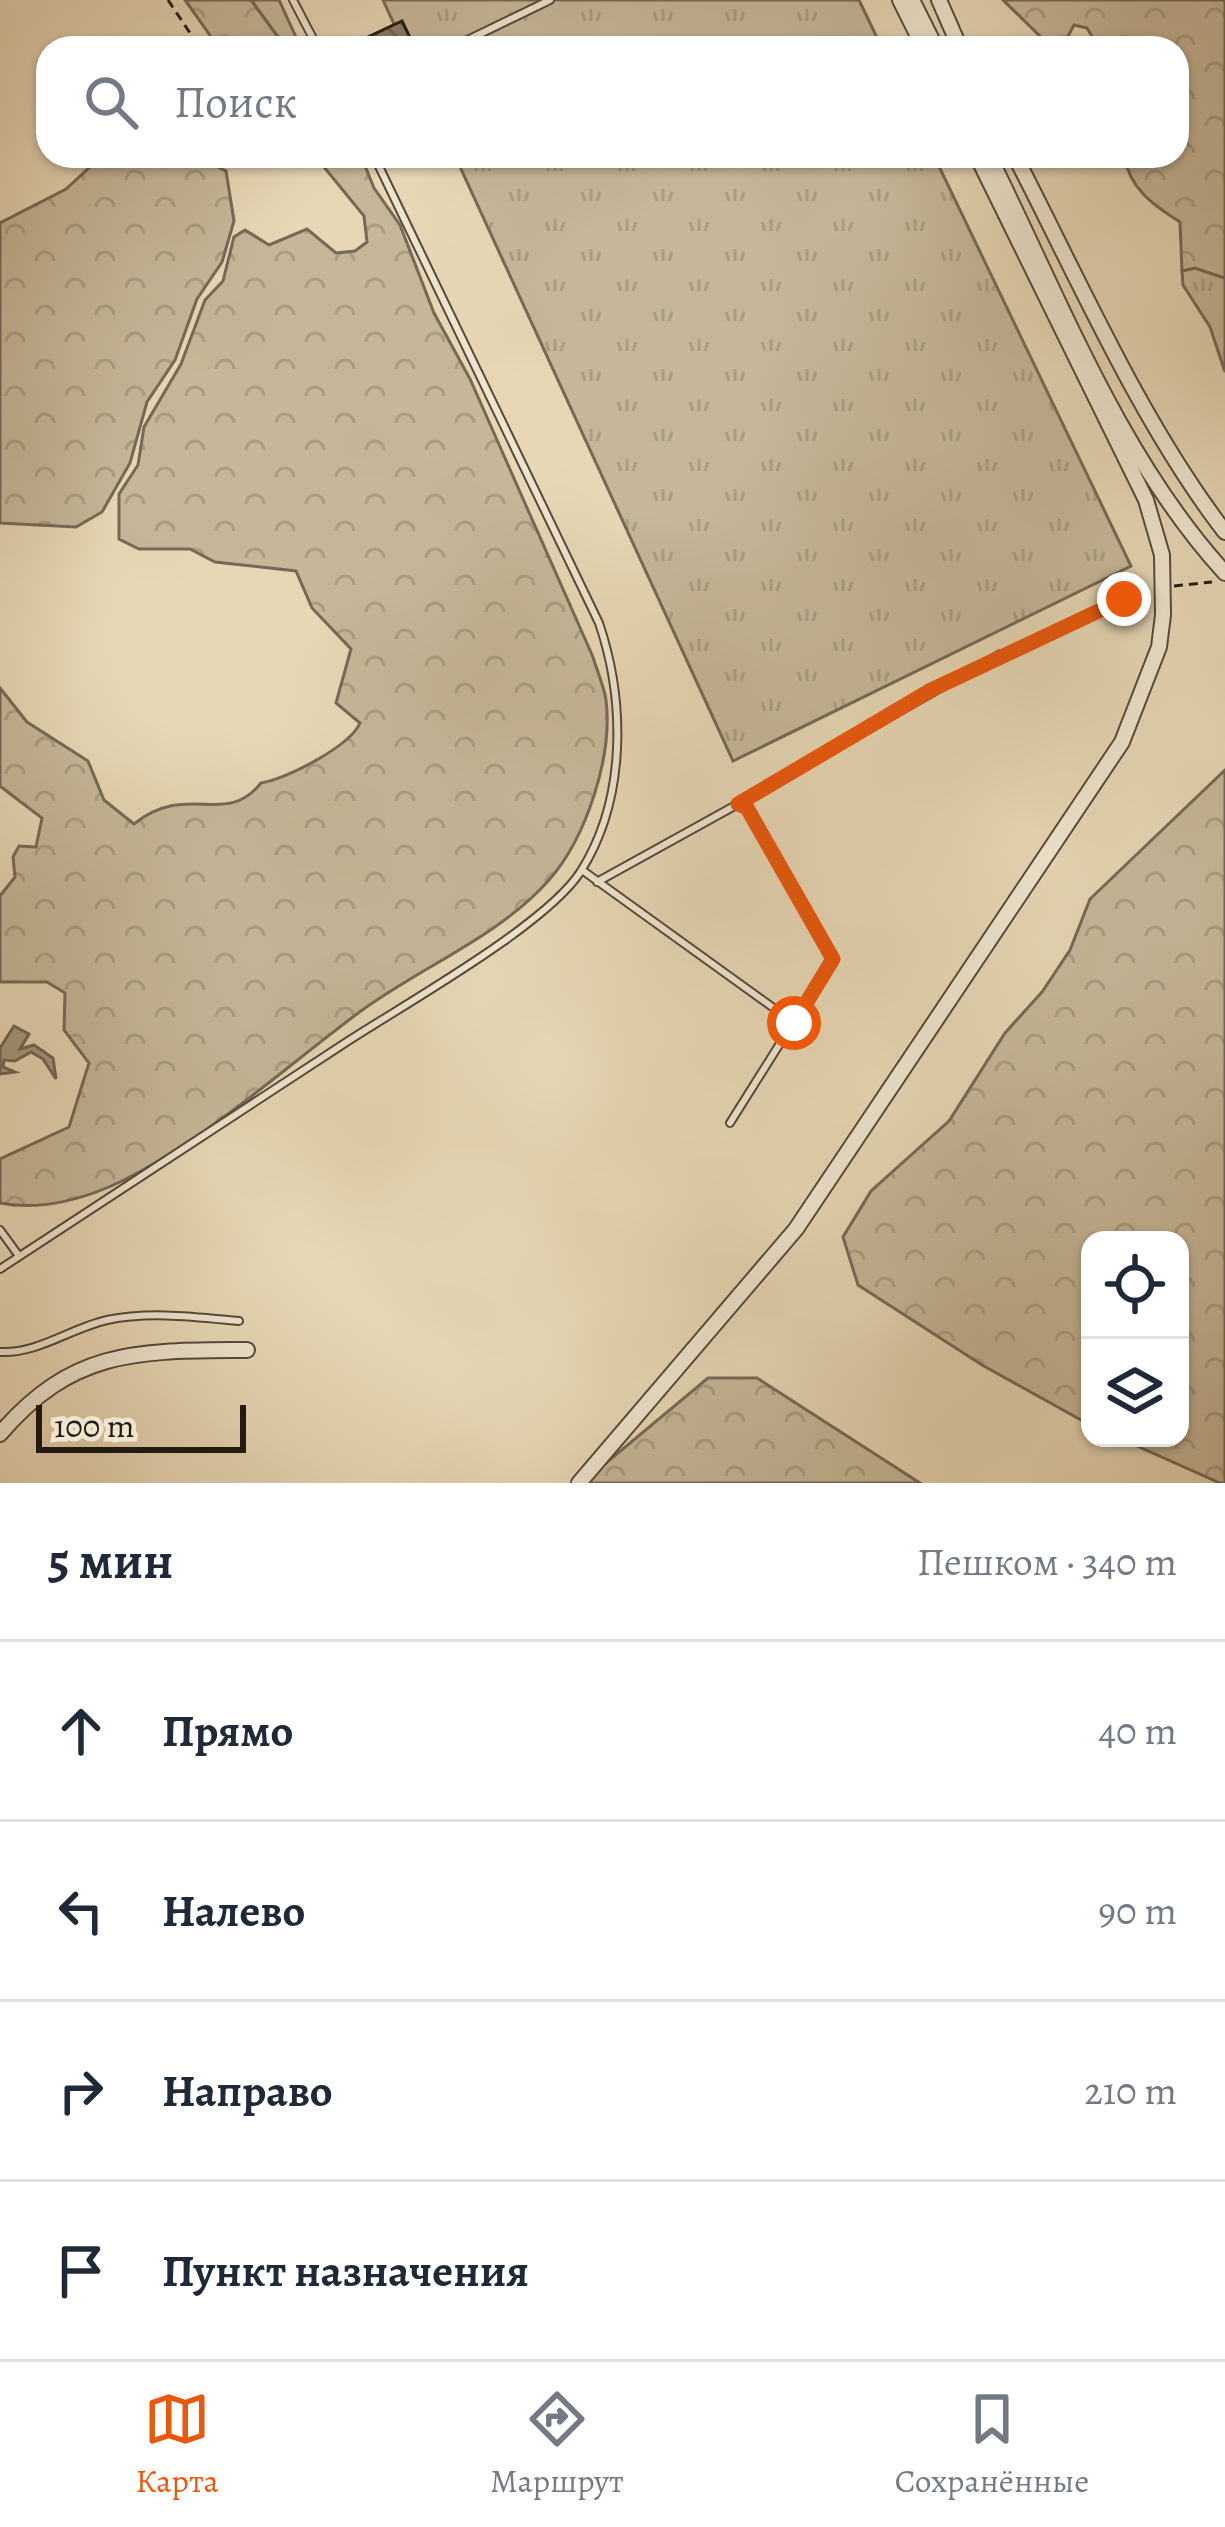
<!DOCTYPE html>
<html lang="ru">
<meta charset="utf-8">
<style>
:root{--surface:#fff;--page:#f2f2f3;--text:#1f2937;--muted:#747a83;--line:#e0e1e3;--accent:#ea580c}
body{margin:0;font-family:Alegreya,serif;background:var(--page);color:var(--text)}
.controls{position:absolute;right:36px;bottom:36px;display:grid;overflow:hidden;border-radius:24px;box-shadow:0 3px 9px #0004}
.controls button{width:108px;height:108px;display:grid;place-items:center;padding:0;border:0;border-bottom:3px solid var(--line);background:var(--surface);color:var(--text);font:60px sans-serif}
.scale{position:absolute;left:36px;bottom:30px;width:210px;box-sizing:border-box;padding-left:12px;border:6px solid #261b13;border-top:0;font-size:33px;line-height:42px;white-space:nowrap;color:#261b13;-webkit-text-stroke:9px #efe5cf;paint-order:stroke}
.stop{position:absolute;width:36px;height:36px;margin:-27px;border:9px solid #ea580c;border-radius:50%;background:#fff}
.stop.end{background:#ea580c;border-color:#fff;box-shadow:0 3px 12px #0008}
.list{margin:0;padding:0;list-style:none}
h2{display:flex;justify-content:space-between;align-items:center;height:156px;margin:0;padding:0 48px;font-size:51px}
h2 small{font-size:39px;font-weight:400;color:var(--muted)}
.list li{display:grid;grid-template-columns:78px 1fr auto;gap:36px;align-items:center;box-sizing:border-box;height:180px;padding:0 48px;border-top:3px solid var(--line)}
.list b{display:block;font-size:45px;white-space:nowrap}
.list em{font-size:39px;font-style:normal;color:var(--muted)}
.icon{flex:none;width:66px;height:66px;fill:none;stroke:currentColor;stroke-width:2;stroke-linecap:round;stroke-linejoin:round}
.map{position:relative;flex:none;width:1225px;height:1483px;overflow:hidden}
.search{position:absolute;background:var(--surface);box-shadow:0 3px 9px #0004;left:36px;right:36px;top:36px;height:132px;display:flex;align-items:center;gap:30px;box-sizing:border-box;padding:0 42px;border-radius:36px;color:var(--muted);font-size:45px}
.sheet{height:876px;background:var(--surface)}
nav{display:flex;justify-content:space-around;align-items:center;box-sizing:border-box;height:168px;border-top:3px solid var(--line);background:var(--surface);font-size:33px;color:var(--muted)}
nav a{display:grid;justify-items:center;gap:6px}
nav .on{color:var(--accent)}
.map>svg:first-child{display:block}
.grass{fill:url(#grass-tufts);stroke:#766956;stroke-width:3}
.forest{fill:url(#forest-crowns);stroke:#766956;stroke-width:3}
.water{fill:#a5977e;stroke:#726553;stroke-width:3}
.building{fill:url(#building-back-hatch);stroke:#261b13;stroke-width:3}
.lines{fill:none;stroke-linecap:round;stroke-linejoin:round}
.lane-casing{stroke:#564a3c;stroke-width:10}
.street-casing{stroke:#564a3c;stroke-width:18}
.path{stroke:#261b13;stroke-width:3;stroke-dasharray:9 6;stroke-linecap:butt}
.lane{stroke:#efe5cf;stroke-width:6}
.street{stroke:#efe5cf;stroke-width:14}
.route{stroke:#ea580c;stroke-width:15}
</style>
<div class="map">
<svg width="1225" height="1483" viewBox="0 0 1225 1483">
<defs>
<pattern id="grass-tufts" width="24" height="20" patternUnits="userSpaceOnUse" patternTransform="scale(3)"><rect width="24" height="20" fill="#c6b799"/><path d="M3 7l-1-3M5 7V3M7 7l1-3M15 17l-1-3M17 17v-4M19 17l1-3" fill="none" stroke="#aa9d83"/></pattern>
<pattern id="forest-crowns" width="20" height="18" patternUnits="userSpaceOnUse" patternTransform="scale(3)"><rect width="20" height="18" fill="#c6b799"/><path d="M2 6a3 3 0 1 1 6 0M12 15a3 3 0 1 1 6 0" fill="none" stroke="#aa9d83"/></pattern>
<pattern id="building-back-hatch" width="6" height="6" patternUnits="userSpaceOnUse" patternTransform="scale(3)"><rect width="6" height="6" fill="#8a7d67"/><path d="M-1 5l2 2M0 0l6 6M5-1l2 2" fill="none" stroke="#716654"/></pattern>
</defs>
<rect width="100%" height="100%" fill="#e7d7b5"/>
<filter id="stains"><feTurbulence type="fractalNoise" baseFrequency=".00167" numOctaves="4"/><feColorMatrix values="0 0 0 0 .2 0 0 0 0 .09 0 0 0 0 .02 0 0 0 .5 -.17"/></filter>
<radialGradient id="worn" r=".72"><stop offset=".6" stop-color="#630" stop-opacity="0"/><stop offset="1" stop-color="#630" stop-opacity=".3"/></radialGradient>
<!-- grass -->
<path class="grass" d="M 251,0 L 279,0 L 301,48 L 286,48 Z
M 383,0 L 859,0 L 882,48 L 405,48 Z
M 455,156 L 934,156 L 1131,566 L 733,761 Z
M 1195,268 L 1225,278 L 1225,372 L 1210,327 L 1183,285 L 1182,271 Z"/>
<!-- forest -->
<path class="forest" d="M 185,0 L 251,0 L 286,48 L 219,48 Z
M 1003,0 L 1225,0 L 1225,278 L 1195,268 L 1182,271 L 1180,222 C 1153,205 1130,189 1124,156 L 1177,156 L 1177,48 L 1099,48 L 1087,28 L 1074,25 L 1066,40 L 1049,45 Z
M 102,156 L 214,156 L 214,165 L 226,171 L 234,221 L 222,262 L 197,299 L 175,360 L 147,402 L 130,463 L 102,512 L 76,527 L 0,523 L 0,223 L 66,189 Z
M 315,156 L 361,156 L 374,188 L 400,225 L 434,313 L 470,379 L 593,657 C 597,671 604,686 606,700 C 613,757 586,838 549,880 C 500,936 421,967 361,1011 C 285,1067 210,1137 124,1180 C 86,1199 41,1211 0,1203 L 0,1159 L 69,1127 L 89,1063 L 64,1030 L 65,993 L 47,982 L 0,982 L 0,896 L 15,877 L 13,857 L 19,846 L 36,847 L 42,818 L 0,786 L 0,688 L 27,722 L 88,761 L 104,800 L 134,824 C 188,781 225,828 261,783 C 287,779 350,746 360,723 L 336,703 L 351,649 L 312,608 L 296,571 L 215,562 L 190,549 L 139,549 L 119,539 L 119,494 L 138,465 L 144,427 L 181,364 L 205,300 L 223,281 L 234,237 L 245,230 L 269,245 L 307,229 L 336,253 L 355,251 L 367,242 L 364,216 Z
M 1225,770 L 1225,1483 L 1220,1483 L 1119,1438 L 1180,1438 L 1180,1240 L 1090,1240 L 1090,1425 L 982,1365 L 858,1285 L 843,1237 L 871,1191 L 949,1121 L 1005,1033 L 1042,992 L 1070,950 L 1090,899 Z
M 708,1378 L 757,1378 L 920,1483 L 582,1483 Z"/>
<!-- water -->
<path class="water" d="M 14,1026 L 29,1034 L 20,1049 L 34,1045 L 53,1058 L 56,1079 L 43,1059 L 31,1052 L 15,1061 L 4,1060 L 3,1067 L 15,1072 L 0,1074 L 0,1048 Z"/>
<!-- building -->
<path class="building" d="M 402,21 L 415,48 L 373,48 L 368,37 Z"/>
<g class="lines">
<!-- lane casing -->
<g class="lane-casing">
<path id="lane" d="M 293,0 L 318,48
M 451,48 L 550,0
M 738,804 L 1000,654
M 582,870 L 793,1022
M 597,882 L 738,804 L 747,808 L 833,959 L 730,1123
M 0,1230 L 19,1256
M 0,1269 C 115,1193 230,1119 345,1043 C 403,1005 547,925 581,871 C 627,798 625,700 599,623 L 374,156
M 0,1352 C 38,1354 71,1328 107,1320 C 150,1311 196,1317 239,1321"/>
</g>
<!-- street casing -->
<g class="street-casing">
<path id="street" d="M 900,0 L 924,48
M 912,0 L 936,48
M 939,0 L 960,48
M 989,156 C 1059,296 1118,456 1225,573
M 1015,156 C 1078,278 1142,425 1225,532
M 0,1434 C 74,1347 141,1351 247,1350
M 579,1483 L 796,1229 L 1122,742 L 1159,647 L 1163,615 L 1162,555 L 1146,500 L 977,156"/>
</g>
<!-- path -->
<path class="path" d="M 168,0 L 200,48
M 1174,586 L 1212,582
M 1007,651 L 1147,591"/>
<!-- lane -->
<use href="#lane" class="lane"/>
<!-- street -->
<use href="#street" class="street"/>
</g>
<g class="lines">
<!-- route -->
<path class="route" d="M 794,1023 L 833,959 L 747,808 L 738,804 L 931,690 L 1124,599"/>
</g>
<rect width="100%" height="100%" filter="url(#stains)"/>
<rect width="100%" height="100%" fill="url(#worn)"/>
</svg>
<div class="controls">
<button><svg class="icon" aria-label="locate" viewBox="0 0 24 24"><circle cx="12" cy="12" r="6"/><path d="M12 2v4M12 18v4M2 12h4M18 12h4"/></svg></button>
<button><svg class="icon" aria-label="layers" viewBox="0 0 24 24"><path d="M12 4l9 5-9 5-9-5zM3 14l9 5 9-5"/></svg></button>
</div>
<div class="scale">100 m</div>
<div class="stop" style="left:794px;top:1023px"></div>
<div class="stop end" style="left:1124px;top:599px"></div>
<div class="search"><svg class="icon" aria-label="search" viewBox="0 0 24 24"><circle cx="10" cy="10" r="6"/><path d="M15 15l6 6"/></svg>Поиск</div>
</div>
<section class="sheet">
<h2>5 мин<small>Пешком · 340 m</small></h2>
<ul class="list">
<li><svg class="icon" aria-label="ahead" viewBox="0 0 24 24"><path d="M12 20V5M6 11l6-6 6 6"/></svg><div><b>Прямо</b></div><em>40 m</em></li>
<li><svg class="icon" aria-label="left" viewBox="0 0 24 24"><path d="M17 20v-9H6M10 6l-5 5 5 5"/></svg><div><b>Налево</b></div><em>90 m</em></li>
<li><svg class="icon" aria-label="right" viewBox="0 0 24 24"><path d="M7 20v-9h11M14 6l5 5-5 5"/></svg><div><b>Направо</b></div><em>210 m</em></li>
<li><svg class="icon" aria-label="arrive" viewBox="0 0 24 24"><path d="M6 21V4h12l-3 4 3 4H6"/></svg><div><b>Пункт назначения</b></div></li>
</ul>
</section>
<nav>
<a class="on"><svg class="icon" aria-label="map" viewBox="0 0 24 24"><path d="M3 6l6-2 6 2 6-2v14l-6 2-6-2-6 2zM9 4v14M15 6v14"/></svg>Карта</a>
<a><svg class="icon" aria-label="directions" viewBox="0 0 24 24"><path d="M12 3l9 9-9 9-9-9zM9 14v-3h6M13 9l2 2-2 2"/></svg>Маршрут</a>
<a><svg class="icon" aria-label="saved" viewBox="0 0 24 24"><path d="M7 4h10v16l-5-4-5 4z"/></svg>Сохранённые</a>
</nav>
